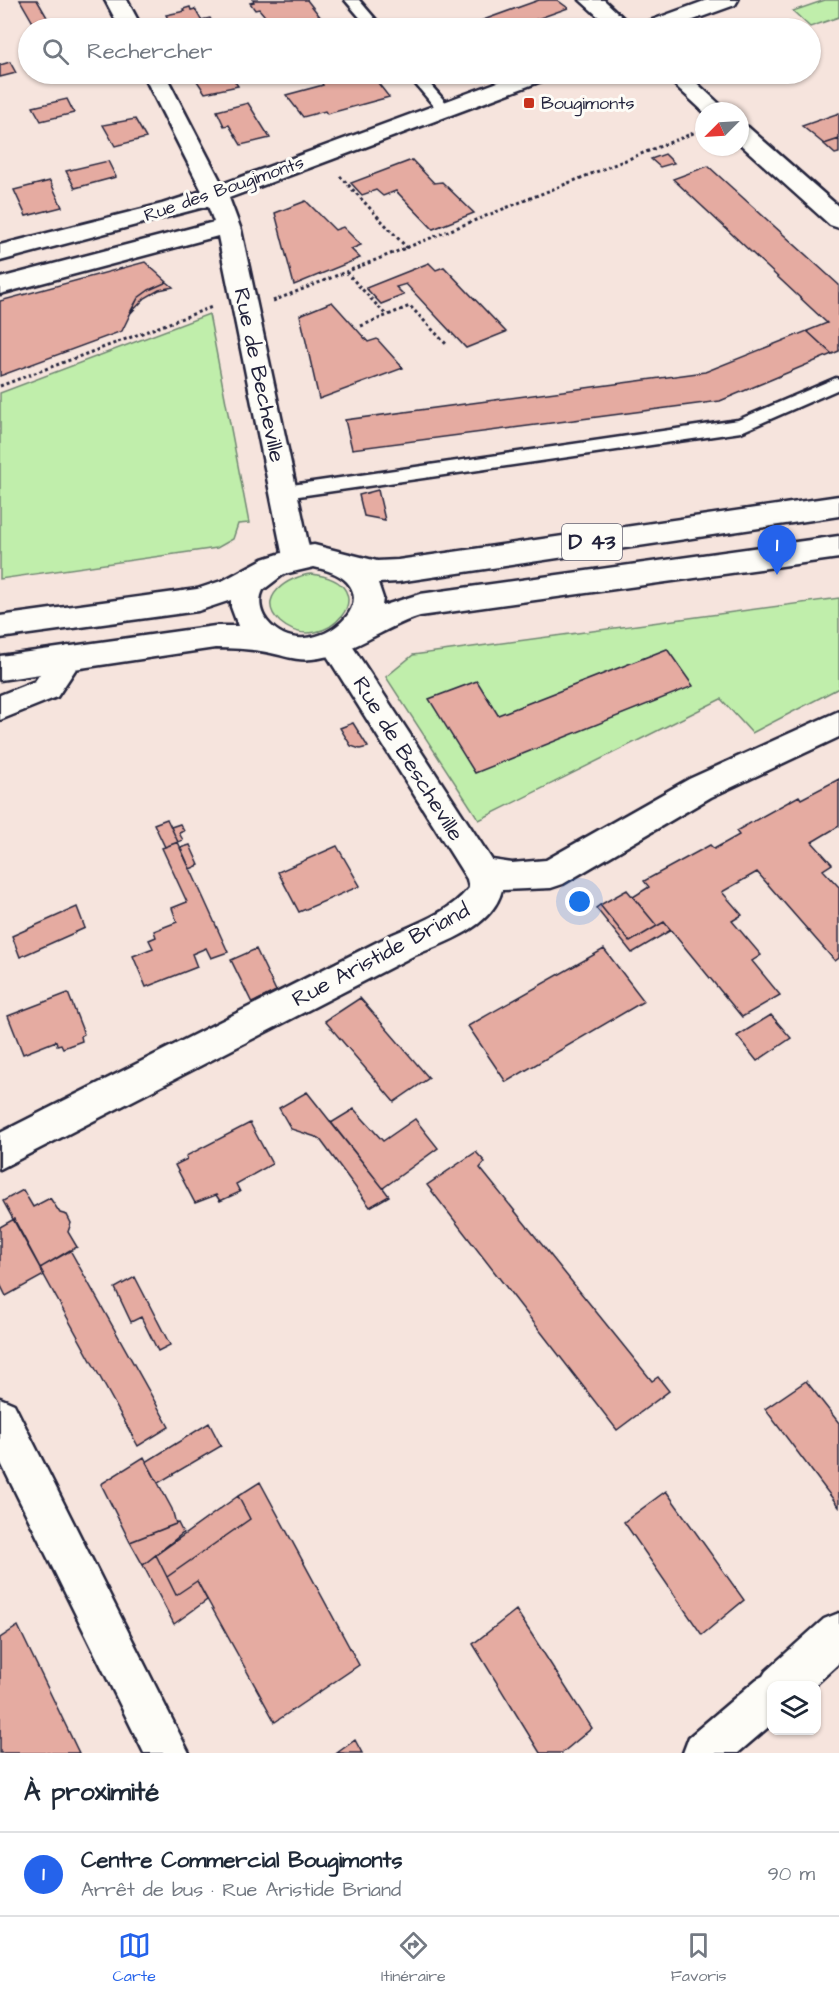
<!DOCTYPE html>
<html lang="fr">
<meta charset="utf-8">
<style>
:root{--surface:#fff;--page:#f6f6f7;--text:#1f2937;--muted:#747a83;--line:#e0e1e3;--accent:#2563eb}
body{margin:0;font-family:"Architects Daughter",sans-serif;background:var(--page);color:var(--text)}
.controls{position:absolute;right:18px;bottom:18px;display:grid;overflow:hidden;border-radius:12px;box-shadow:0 2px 4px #0004}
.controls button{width:54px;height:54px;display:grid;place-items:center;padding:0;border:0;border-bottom:2px solid var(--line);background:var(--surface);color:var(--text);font:30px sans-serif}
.compass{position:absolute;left:695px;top:102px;width:54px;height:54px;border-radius:50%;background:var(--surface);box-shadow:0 2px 4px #0004;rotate:246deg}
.you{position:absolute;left:580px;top:902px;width:21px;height:21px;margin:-15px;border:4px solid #fff;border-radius:50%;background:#1a73e8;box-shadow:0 0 0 9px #1a73e833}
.badge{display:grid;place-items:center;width:39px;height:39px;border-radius:50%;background:var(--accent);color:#fff;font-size:20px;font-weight:700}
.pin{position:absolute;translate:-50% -50px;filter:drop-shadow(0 2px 3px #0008)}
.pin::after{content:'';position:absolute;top:32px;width:21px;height:18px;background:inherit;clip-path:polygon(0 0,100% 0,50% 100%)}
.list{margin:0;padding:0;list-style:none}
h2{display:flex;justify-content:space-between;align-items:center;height:78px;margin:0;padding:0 24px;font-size:26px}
h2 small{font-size:20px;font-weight:400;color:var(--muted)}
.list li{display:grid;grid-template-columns:39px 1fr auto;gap:18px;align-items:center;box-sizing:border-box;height:84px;padding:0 24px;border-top:2px solid var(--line)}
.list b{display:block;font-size:22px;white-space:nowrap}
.list p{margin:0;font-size:20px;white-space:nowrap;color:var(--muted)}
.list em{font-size:20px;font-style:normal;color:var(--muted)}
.icon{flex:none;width:33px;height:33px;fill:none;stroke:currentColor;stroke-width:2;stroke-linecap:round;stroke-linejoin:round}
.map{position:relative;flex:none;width:839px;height:1753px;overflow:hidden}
.search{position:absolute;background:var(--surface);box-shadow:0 2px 4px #0004;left:18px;right:18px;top:18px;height:66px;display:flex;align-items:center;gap:15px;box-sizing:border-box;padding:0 21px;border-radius:33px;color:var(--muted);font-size:22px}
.sheet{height:162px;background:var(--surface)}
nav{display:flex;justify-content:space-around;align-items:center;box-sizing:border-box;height:84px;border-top:2px solid var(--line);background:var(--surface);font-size:16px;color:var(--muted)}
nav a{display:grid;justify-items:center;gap:3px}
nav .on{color:var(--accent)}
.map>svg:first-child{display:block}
.green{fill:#c0eeab;stroke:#718873;stroke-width:1.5}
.building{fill:#e5aba1;stroke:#22223b;stroke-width:1.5}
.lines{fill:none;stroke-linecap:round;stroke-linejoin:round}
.service-casing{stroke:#22223b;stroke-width:5}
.minor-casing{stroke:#22223b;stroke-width:5}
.primary-casing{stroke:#22223b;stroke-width:5}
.path{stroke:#22223b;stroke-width:3;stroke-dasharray:3 3;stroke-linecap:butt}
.service{fill:#fdfcf7;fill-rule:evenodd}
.minor{fill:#fdfcf7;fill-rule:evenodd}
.primary{fill:#fdfcf7;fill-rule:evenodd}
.poi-dot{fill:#c8321e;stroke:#fdfcf7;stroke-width:2}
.labels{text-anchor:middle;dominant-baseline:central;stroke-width:6;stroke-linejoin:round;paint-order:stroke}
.far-poi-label{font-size:18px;fill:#22223b;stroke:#fdfcf7;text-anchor:start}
.far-street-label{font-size:18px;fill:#22223b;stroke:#fdfcf7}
.shield{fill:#fdfcf7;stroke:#646373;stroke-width:1.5}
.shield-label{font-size:21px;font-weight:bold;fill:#22223b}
.street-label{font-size:22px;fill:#22223b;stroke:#fdfcf7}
</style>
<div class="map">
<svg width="839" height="1753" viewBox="0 0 839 1753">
<rect width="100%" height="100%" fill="#f6e4dd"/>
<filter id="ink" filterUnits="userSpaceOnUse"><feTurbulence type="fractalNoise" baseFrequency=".0167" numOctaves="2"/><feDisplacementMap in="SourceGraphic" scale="12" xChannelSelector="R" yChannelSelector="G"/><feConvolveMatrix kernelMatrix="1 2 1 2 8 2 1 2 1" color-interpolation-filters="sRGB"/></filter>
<g filter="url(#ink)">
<!-- green -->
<path class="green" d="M 825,0 L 839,0 L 839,17 L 810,27 L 793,11 Z
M 209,314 L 249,523 L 238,524 L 233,539 L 217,548 L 0,579 L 0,393 Z
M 311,574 C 390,583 324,661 280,622 C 254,598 289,576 311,574 Z
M 839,598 L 839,688 L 752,733 L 721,699 L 479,820 L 386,677 L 413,655 Z"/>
<!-- building -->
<path class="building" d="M 20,0 L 37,0 L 48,19 L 42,20 L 44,25 L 35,26 Z
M 253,0 L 307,0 L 329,28 L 275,28 L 259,9 L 255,10 L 250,3 L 254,2 Z
M 539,0 L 557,0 L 568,8 L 512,28 L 461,28 Z
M 190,7 L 191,10 L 195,9 L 201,20 L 210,18 L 214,25 L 203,28 L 173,28 L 166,15 L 185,11 L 183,9 Z
M 10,62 L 16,73 L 0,77 L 0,65 Z
M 214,74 L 230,74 L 238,86 L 205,93 L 195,78 Z
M 314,74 L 371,74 L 389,97 L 327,114 L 325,111 L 303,117 L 286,95 L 323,85 Z
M 67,99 L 74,113 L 41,121 L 33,107 Z
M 248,103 L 270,138 L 241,145 L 229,125 L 224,126 L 217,111 Z
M 839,113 L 839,139 L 824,144 L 802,126 Z
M 135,119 L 146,138 L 115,146 L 103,125 Z
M 839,139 L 839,153 L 835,154 L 824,144 Z
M 665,154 L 674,163 L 660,167 L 651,159 Z
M 412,160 L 434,183 L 442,182 L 474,213 L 433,229 L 396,191 L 383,196 L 376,190 L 362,195 L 351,183 Z
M 108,161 L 116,177 L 75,188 L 66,171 Z
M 708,166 L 839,285 L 839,351 L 832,354 L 807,331 L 827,323 L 673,179 Z
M 50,181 L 62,207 L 26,216 L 14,190 Z
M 306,201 L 335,230 L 343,227 L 361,245 L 351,249 L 360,258 L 294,285 L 275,213 Z
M 145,262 L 167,282 L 149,290 L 138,298 L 122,331 L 0,376 L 0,301 Z
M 429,263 L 436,270 L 444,267 L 506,332 L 466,348 L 406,284 L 396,287 L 404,295 L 381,304 L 366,288 Z
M 167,282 L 173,287 L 159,290 L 145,298 L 128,316 L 138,298 L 149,290 Z
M 332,302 L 368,342 L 377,339 L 403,368 L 319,399 L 300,315 Z
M 807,331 L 832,354 L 720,401 L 352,449 L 345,420 L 705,372 Z
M 378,490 L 385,520 L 364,516 L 359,495 Z
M 667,649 L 693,686 L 475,773 L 429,699 L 477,681 L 498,715 Z
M 353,723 L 368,747 L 360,749 L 351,746 L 340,728 Z
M 839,779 L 839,826 L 812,842 L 832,864 L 823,870 L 839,887 L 839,958 L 835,961 L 757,872 L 722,892 L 742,915 L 732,921 L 761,955 L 752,961 L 780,995 L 742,1017 L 664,922 L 657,926 L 633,897 L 649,887 L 644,881 L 710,845 L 714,849 L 739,835 L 736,831 L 799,796 L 801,799 Z
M 167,819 L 178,842 L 165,847 L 154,824 Z
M 180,824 L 184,831 L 179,833 L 183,840 L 178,842 L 171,827 Z
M 178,842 L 228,952 L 211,958 L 206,948 L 192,954 L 197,967 L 146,987 L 133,956 L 153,948 L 149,940 L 156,937 L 154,931 L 177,922 L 172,908 L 187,902 L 162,848 Z
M 190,845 L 199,865 L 190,869 L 180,848 Z
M 337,846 L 360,886 L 299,912 L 278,872 Z
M 627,890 L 657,926 L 630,942 L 600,905 Z
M 600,905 L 630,942 L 664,922 L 671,930 L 632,953 L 596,908 Z
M 77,907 L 85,928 L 20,957 L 12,936 Z
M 256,949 L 276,991 L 252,1003 L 231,960 Z
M 604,949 L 644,1001 L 506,1082 L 468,1026 Z
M 68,993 L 84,1034 L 81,1036 L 82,1041 L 63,1048 L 61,1044 L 57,1045 L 56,1041 L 23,1054 L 8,1016 Z
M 360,998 L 429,1078 L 394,1102 L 325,1021 Z
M 771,1015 L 791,1038 L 757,1061 L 737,1036 Z
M 307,1092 L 383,1188 L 389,1196 L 370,1207 L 319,1138 L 291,1129 L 279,1108 Z
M 354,1109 L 383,1141 L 415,1119 L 438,1148 L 383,1188 L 331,1123 Z
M 250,1123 L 272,1164 L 236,1184 L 240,1192 L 220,1201 L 216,1195 L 195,1203 L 175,1165 L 187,1159 L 186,1156 Z
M 476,1152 L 485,1162 L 480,1168 L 652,1381 L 658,1377 L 669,1391 L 617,1430 L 427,1185 Z
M 23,1190 L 33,1207 L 50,1198 L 60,1213 L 67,1215 L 71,1223 L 68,1232 L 77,1247 L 40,1268 L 3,1201 Z
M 14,1219 L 44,1275 L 6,1296 L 0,1284 L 0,1227 Z
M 70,1250 L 169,1427 L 138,1446 L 40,1268 Z
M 135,1277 L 170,1345 L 158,1351 L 141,1317 L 131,1322 L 115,1288 Z
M 806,1381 L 839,1423 L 839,1507 L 765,1409 Z
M 209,1423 L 221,1446 L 158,1483 L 146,1462 Z
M 144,1457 L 172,1509 L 176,1524 L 130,1542 L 101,1484 Z
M 260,1482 L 359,1665 L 275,1722 L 197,1581 L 176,1595 L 167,1577 L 250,1519 L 238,1496 Z
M 666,1491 L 744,1600 L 702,1635 L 624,1522 Z
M 238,1496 L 250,1519 L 167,1577 L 156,1555 Z
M 178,1523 L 183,1533 L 143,1565 L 130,1542 Z
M 156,1555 L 176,1595 L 197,1581 L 207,1600 L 174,1624 L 143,1565 Z
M 516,1610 L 592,1728 L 562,1753 L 540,1753 L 473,1644 Z
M 18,1626 L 79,1753 L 0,1753 L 0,1638 Z
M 355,1740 L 362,1753 L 337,1753 Z"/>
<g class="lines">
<!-- service casing -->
<g class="service-casing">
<path id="service" d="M 345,0 L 359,0 L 383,28 L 369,28 Z
M 407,74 L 421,74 L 449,106 L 451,109 L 449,112 L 439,112 Z
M 836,378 L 839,379 L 839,389 L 741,432 L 285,498 L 279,497 L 276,492 L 279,487 L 285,486 L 738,420 Z"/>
</g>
<!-- minor casing -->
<g class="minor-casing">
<path id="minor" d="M 105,0 L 127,0 L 142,28 L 120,28 Z
M 580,0 L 604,0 L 634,28 L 611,28 Z
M 707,0 L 738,0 L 735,5 L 671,28 L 641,28 L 644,23 Z
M 143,74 L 165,74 L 222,184 L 520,74 L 550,74 L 547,79 L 229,198 L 241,230 L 311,557 L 307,565 L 297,568 L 287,565 L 283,557 L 218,236 L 0,294 L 0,278 L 214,222 L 208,206 L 0,261 L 0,245 L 162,204 L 202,191 Z
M 663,74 L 687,74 L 727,111 L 704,112 Z
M 740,125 L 748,127 L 839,207 L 839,228 L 830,225 L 740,144 Z
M 334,631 L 345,635 L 492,860 L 512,863 L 546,860 L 689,779 L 839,711 L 839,737 L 711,797 L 563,884 L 551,888 L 502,890 C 492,927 447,942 415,955 L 0,1169 L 0,1133 L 391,935 C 419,923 450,912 469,888 L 467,879 L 319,643 L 323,635 Z
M 68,646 L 79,650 L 83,658 L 57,697 L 0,720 L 0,695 L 35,681 L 57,650 Z
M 0,1398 L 14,1404 L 189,1753 L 144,1753 L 0,1461 Z
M 839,1613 L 839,1663 L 814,1686 L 772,1686 L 772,1724 L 738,1753 L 683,1753 L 689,1737 L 757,1679 L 763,1676 L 766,1671 L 824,1619 Z"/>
</g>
<!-- primary casing -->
<g class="primary-casing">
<path id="primary" d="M 839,496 L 839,516 L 398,582 L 378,583 L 383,598 L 382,606 L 420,594 L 839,536 L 839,558 L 420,616 C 383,627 351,655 312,659 C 297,661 285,656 271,653 C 253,649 234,648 215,648 L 0,680 L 0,656 L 215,626 L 238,626 L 231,607 L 231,600 L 198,611 L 0,638 L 0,616 L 197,589 L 224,580 L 263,559 L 301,547 L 314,545 L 377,561 L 398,560 ZM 314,567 C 409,586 310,675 267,621 C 260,612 258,600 263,590 L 284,574 Z"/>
</g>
<!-- path -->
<path class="path" d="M 340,176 L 407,248
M 346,272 L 386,315
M 273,301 L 701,130
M 361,326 L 410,306 L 447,345
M 0,386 L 212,307"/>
<!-- service -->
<use href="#service" class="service"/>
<!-- minor -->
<use href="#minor" class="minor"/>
<!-- primary -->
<use href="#primary" class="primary"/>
</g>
</g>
<!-- markers -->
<rect class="poi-dot" x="523" y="97" width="12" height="12" rx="3"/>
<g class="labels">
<!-- far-poi labels -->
<g class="far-poi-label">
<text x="541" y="103">Bougimonts</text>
</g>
<!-- far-street labels -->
<g class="far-street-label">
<text transform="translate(224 189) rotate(-19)">Rue des Bougimonts</text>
</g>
<!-- shield labels -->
<rect class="shield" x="562" y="524" width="60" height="36" rx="4.5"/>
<g class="shield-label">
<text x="592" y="542">D 43</text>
</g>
<!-- street labels -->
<g class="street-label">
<text transform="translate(259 375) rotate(78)">Rue de Becheville</text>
<text transform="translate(408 759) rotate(58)">Rue de Bescheville</text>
<text transform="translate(381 955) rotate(-28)">Rue Aristide Briand</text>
</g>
</g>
</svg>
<div class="controls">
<button><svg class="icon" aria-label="layers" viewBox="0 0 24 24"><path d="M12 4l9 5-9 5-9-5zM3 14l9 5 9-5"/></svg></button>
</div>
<svg class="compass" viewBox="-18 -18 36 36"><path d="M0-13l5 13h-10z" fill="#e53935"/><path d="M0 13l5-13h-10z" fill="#747a83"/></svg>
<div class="you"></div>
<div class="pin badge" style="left:777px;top:575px">1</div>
<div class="search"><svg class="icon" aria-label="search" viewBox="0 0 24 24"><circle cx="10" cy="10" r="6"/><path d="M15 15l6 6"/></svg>Rechercher</div>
</div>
<section class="sheet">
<h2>À proximité<small></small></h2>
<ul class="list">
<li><span class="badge">1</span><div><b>Centre Commercial Bougimonts</b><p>Arrêt de bus · Rue Aristide Briand</p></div><em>90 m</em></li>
</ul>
</section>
<nav>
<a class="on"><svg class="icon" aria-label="map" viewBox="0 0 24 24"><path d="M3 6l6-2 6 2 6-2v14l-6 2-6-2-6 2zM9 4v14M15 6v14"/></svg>Carte</a>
<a><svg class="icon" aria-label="directions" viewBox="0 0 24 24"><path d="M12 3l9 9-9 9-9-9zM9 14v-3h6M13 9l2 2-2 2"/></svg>Itinéraire</a>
<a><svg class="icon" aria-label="saved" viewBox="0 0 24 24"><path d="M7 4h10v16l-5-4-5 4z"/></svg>Favoris</a>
</nav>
